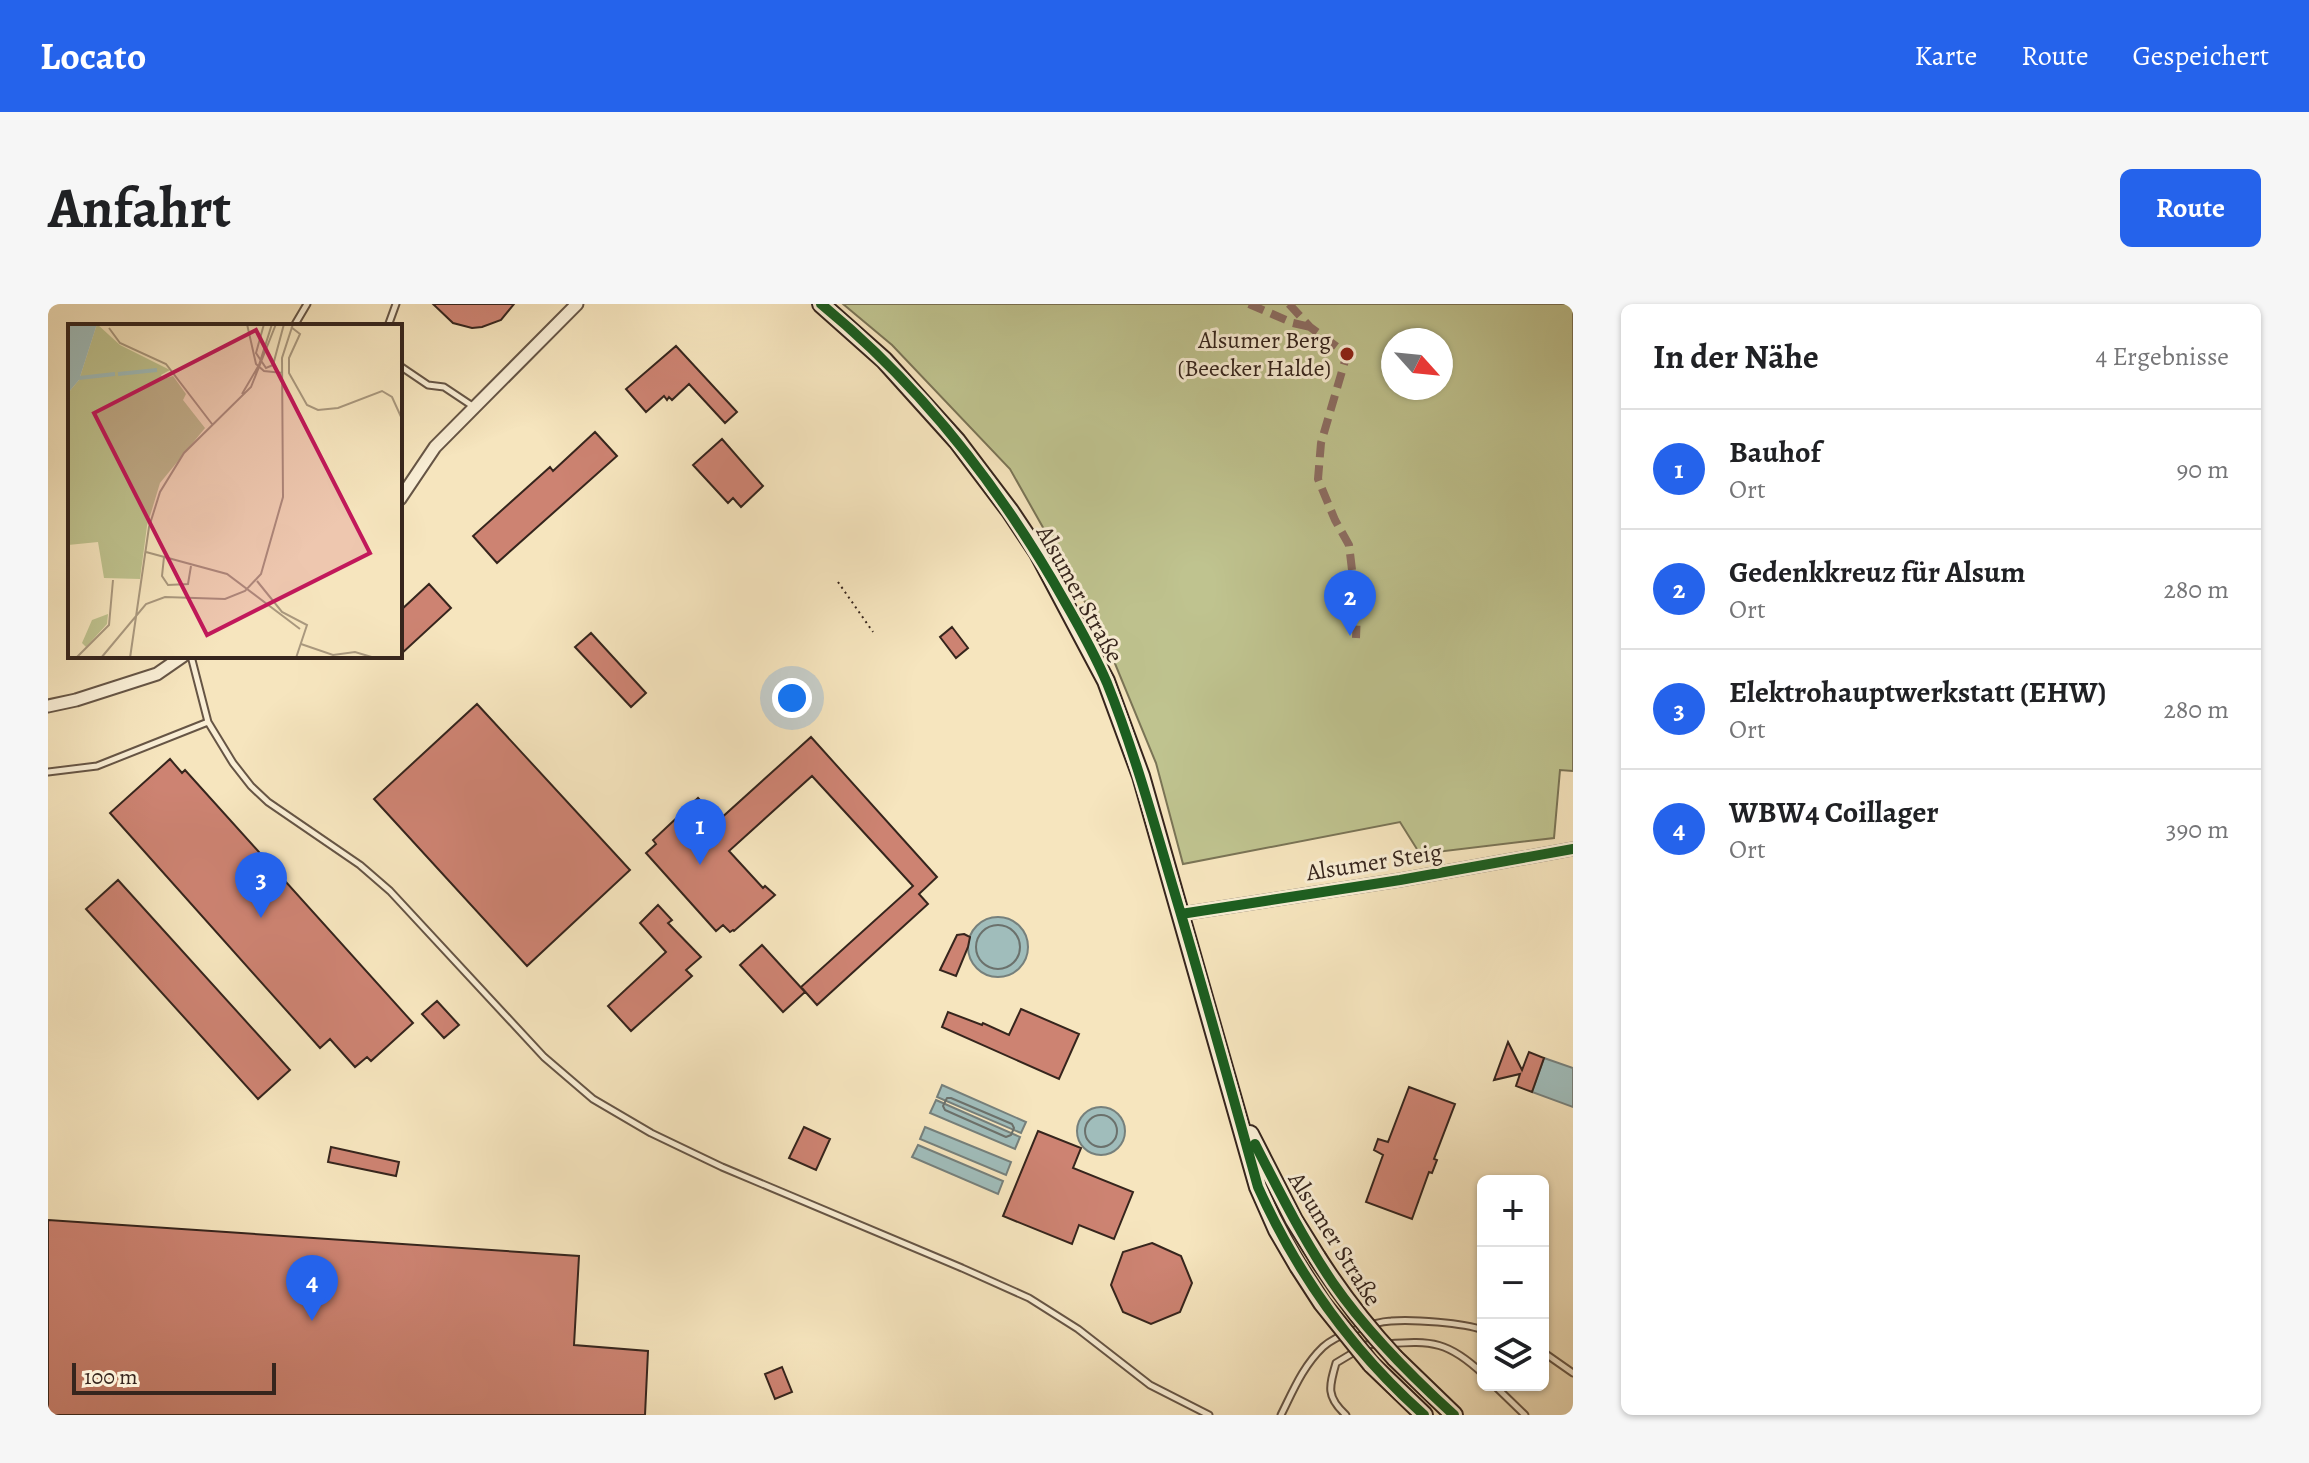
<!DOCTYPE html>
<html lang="de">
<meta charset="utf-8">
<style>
:root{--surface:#fff;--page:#f6f6f6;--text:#202124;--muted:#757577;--line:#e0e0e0;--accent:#2563eb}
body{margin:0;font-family:Alegreya,serif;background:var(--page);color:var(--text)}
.controls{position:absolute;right:24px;bottom:24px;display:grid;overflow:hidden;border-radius:12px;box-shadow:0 2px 6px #0004}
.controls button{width:72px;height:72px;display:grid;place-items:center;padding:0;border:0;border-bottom:2px solid var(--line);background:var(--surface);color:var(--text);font:40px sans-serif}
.compass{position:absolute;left:1333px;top:24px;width:72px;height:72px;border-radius:50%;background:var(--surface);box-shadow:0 2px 6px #0004;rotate:117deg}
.scale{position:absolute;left:24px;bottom:20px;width:204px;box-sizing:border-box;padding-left:8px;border:4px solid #36251d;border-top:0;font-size:22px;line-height:28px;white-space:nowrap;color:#36251d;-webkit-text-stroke:6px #f9eed5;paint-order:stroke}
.you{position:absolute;left:744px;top:394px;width:28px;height:28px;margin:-20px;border:6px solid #fff;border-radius:50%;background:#1a73e8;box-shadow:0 0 0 12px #1a73e833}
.badge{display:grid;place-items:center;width:52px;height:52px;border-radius:50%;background:var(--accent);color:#fff;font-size:26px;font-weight:700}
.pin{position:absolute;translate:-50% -66px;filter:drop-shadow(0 2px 4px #0008)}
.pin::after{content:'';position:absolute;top:42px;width:28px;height:24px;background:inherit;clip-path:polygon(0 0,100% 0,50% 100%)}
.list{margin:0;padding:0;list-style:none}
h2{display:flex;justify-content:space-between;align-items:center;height:104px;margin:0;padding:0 32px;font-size:34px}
h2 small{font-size:26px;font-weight:400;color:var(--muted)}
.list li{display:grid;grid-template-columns:52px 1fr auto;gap:24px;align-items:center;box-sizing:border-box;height:120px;padding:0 32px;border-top:2px solid var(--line)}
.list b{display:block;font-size:30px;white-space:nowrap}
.list p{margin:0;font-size:26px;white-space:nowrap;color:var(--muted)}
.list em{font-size:26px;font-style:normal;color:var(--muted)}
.icon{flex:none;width:44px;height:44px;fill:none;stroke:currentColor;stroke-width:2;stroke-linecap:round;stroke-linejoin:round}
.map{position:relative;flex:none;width:1525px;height:1111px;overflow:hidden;border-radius:12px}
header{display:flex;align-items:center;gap:48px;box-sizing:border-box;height:112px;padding:0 40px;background:var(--accent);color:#fff}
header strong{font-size:38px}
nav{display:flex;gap:44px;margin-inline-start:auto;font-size:28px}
.intro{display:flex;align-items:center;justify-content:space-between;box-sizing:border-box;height:192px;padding:0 48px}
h1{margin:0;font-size:56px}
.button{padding:20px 36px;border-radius:12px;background:var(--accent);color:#fff;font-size:28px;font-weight:700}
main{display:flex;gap:48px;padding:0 48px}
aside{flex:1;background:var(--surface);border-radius:12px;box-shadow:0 2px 6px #0004}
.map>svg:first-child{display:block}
.green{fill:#bfc38f;stroke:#7a7456;stroke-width:2;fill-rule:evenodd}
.water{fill:#a0bdbb;stroke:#76807c;stroke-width:2}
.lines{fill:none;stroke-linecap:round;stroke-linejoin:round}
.shore{stroke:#6b716c;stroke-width:2}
.building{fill:#cd8372;stroke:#36251d;stroke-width:2}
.lane-casing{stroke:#665545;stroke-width:9}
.street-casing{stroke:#665545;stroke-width:15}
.secondary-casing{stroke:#36251d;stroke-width:20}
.path{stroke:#36251d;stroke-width:2;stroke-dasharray:2 4;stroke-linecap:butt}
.lane{stroke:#f9eed5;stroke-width:5}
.street{stroke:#f9eed5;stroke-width:11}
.secondary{stroke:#f9eed5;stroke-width:16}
.secondary-bridge-casing{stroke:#36251d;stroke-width:20;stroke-linecap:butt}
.secondary-bridge{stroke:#f9eed5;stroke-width:16}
.quiet{stroke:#8d6e63;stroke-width:8;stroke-dasharray:16 8;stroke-linecap:butt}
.cycleway-casing{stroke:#f9eed5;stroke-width:15}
.cycleway{stroke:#1b5e20;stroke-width:10}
.poi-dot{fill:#8f2418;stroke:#f9eed5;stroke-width:3}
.labels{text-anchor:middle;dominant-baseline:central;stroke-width:6;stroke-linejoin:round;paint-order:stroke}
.poi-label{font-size:24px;fill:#36251d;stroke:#f9eed5;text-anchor:end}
.street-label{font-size:24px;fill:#36251d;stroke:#f9eed5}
.inset-river{fill:none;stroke:#a0bdbb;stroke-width:4}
.inset-road{fill:none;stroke:#a9987e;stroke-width:2}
.view{fill:#c2185b;fill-opacity:0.15;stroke:#c2185b;stroke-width:4}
.inset-edge{fill:none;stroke:#36251d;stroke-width:4}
</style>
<header>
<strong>Locato</strong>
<nav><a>Karte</a><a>Route</a><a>Gespeichert</a></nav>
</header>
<div class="intro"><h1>Anfahrt</h1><a class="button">Route</a></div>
<main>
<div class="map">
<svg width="1525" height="1111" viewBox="0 0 1525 1111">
<rect width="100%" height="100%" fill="#f6e5be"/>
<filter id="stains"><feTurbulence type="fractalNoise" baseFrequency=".0025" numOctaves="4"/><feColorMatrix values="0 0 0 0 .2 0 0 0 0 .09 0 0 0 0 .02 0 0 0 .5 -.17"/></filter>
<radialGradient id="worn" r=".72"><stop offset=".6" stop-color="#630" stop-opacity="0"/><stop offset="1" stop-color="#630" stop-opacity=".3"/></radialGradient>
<!-- green -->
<path class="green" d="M 795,0 L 1525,0 L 1525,467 L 1512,466 L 1506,534 L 1372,550 L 1352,518 L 1135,560 L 1108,459 L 1054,328 L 962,165 L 844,41 ZM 1345,36 L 1393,36 L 1393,84 L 1345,84 Z"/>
<!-- water -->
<path class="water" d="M920 643a30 30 0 1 1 60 0a30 30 0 1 1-60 0Z
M 1496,754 L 1525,764 L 1525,803 L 1484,788 Z
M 894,781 L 978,818 L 973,829 L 889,793 Z
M 888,796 L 972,833 L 967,845 L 882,809 Z
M1029 827a24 24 0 1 1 48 0a24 24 0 1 1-48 0Z
M 877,823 L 963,858 L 958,871 L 872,835 Z
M 870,841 L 955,877 L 950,890 L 864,853 Z"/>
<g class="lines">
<!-- shore -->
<path class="shore" d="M928 643a22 22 0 1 1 44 0a22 22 0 1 1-44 0Z
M 899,794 L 903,794 L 964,820 L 966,824 L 963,831 L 958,833 L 897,806 L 895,802 Z
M1037 827a16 16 0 1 1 32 0a16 16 0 1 1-32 0Z"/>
</g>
<!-- building -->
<path class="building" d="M 385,0 L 466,0 L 453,16 L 434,23 L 424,24 L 405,19 Z
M 628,42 L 689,108 L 677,119 L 641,80 L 624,96 L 621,93 L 619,96 L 616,92 L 598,108 L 578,85 Z
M 547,128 L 569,152 L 449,259 L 425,232 L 502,163 L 505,167 Z
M 674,135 L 715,182 L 693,203 L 685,194 L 680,199 L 645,161 Z
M 381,280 L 403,304 L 352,351 L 352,307 Z
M 904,323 L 920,344 L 908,354 L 892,333 Z
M 543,329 L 598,389 L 583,403 L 527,343 Z
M 429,400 L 582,566 L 479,662 L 326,495 Z
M 763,433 L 889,573 L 871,590 L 880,600 L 769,701 L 753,683 L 865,582 L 764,472 L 681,547 L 715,584 L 717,582 L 727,591 L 686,627 L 685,626 L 682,628 L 675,621 L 668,627 L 598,549 L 608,540 L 605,536 L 650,494 L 671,516 Z
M 122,455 L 134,469 L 137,466 L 365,719 L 323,757 L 319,753 L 307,763 L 282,735 L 272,744 L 62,509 Z
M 70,576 L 242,766 L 210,795 L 38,605 Z
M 610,601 L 624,616 L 620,619 L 653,653 L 638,666 L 644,672 L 583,727 L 560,702 L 618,648 L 592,619 Z
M 916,630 L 922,633 L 920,643 L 908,672 L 892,666 L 909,631 Z
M 714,641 L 757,688 L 735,708 L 692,661 Z
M 389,697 L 411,721 L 396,734 L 374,710 Z
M 973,705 L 1031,730 L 1011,775 L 894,723 L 900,708 L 934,721 L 935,719 L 961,731 Z
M 1460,738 L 1474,766 L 1481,748 L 1496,754 L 1484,788 L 1468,782 L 1472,770 L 1446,776 Z
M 1361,783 L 1407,800 L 1386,855 L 1389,856 L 1384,869 L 1381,868 L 1364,915 L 1318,898 L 1335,851 L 1326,846 L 1330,835 L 1340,838 Z
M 756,823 L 782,835 L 768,866 L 741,854 Z
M 990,827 L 1033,844 L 1025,864 L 1085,888 L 1066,935 L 1031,921 L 1024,940 L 955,912 Z
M 283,843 L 351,858 L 348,872 L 280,858 Z
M 0,916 L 531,952 L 526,1041 L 600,1047 L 597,1111 L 0,1111 Z
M 1104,939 L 1133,952 L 1144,979 L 1132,1008 L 1103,1020 L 1075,1008 L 1063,981 L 1075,948 Z
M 734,1063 L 744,1088 L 727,1095 L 717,1070 Z"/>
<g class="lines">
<!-- lane casing -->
<g class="lane-casing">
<path id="lane" d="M 246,22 L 259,0
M 340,22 L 348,0
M 352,62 L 380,81 L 396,83 L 426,103
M 143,352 L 160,418 L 185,459 L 203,482 L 220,498 L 312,561 L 342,587 L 496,753 L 545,795 L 603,829 L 674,863 L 914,964 L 981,994 L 1030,1025 L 1102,1081 L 1161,1111
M 0,468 L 49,462 L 160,418
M 1339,1040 C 1384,1036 1401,1038 1435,1070
M 1495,1048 L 1525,1069
M 1446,1081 L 1477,1111
M 1233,1111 C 1245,1087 1255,1062 1275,1043 C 1288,1031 1325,1018 1343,1017 C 1364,1015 1416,1019 1435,1026
M 1298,1111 C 1278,1093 1281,1083 1288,1059 L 1318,1041 L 1329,1040"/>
</g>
<!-- street casing -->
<g class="street-casing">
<path id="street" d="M 352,195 L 387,143 L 529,0
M 0,402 L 28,396 L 109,370 L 135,352
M 1133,610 L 1352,576 L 1525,545"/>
</g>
<!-- secondary casing -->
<g class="secondary-casing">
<path id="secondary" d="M 773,0 L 836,56 L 909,137 L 962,207 L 990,249 L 1058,377 L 1093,472 L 1210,883 L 1229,926 L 1250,962
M 1202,830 L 1246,916 L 1269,953
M 1347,1054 L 1406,1111
M 1323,1060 L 1376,1111"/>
</g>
<!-- path -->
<path class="path" d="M 790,278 L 825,328"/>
<!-- lane -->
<use href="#lane" class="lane"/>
<!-- street -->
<use href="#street" class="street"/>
<!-- secondary -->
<use href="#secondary" class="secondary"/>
<!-- secondary-bridge casing -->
<g class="secondary-bridge-casing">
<path id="secondary-bridge" d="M 1269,953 C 1292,989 1318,1023 1347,1054
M 1250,962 L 1274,999 L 1323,1060"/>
</g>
<!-- secondary-bridge -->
<use href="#secondary-bridge" class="secondary-bridge"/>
<!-- quiet -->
<path class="quiet" d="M 1201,0 L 1245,19 L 1262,23
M 1241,0 L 1262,23 L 1299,50 L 1273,139 L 1270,175 L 1287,216 L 1301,241 L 1309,307 L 1308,334"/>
<!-- cycleway casing -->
<g class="cycleway-casing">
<path id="cycleway" d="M 773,0 C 873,82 954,186 1017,298 C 1032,324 1047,351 1059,379 C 1085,444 1104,512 1124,580 C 1154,680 1182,782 1210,883 C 1250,972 1303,1046 1376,1111
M 1133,610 L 1352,576 L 1525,545
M 1207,840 C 1231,887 1255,935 1285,979 C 1319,1028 1362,1071 1406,1111"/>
</g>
<!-- cycleway -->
<use href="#cycleway" class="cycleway"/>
</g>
<!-- markers -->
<circle class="poi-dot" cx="1299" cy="50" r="8"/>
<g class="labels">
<!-- poi labels -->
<g class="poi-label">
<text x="1283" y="36">Alsumer Berg<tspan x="1283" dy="28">(Beecker Halde)</tspan></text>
</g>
<!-- street labels -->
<g class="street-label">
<text transform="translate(1032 290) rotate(61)">Alsumer Straße</text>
<text transform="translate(1326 558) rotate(-9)">Alsumer Steig</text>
<text transform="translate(1287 935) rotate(58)">Alsumer Straße</text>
</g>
</g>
<!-- overview -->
<g transform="translate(20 20)">
<rect width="334" height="334" fill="#f6e5be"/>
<path d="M 29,0 L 52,21 L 102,46 L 93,51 L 95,55 L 105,52 L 118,70 L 115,76 L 137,104 L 92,159 L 79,202 L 72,255 L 36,254 L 30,218 L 0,221 L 0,69 L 11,56 ZM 40,290 L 39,300 L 18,323 L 14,319 L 24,296 Z" fill="#bfc38f"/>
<path d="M 0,0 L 29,0 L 11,56 L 0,69 Z" fill="#a0bdbb"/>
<path class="inset-river" d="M 50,50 L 89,46M 11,54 L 47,50"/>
<path class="inset-road" d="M 179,0 L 188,40 L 196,47 L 215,49M 196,0 L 188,29 L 198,44 L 205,41 L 216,0M 223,3 L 232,10 L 221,34 L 221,49 L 239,81 L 250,86 L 270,84 L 314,67 L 324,73 L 334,95M 41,4 L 52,19 L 98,40 L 144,100M 174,70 L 191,41 L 204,0M 78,228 L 159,250 L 232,305M 96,233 L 94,252 L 100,261 L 120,260 L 123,242M 189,257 L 214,288 L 239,301 L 228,334M 233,320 L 265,331 L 287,328 L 307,334M 8,334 L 41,301 L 45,256M 33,334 L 78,280 L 97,273 L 157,275 L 177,267 L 193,250 L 215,173 L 214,34 L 225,0M 62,334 L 81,203 L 92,168 L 116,129 L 183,63 L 208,0"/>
<path class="view" d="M 188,6 L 302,229 L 139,311 L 26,89 Z"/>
<rect width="334" height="334" class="inset-edge"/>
</g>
<rect width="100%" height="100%" filter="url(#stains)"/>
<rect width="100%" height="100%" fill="url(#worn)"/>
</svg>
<div class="controls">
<button>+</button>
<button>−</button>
<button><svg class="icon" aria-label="layers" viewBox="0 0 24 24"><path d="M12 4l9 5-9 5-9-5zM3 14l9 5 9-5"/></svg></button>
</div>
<svg class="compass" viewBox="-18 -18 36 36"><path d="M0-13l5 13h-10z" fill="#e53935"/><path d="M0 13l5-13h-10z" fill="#757577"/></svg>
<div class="scale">100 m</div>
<div class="you"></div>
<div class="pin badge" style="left:652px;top:561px">1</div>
<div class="pin badge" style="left:1302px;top:332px">2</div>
<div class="pin badge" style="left:213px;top:614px">3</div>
<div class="pin badge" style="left:264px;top:1017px">4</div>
</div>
<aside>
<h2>In der Nähe<small>4 Ergebnisse</small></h2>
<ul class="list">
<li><span class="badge">1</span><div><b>Bauhof</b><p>Ort</p></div><em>90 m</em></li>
<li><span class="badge">2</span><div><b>Gedenkkreuz für Alsum</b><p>Ort</p></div><em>280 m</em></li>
<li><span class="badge">3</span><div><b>Elektrohauptwerkstatt (EHW)</b><p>Ort</p></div><em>280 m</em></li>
<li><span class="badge">4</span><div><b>WBW4 Coillager</b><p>Ort</p></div><em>390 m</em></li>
</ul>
</aside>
</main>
